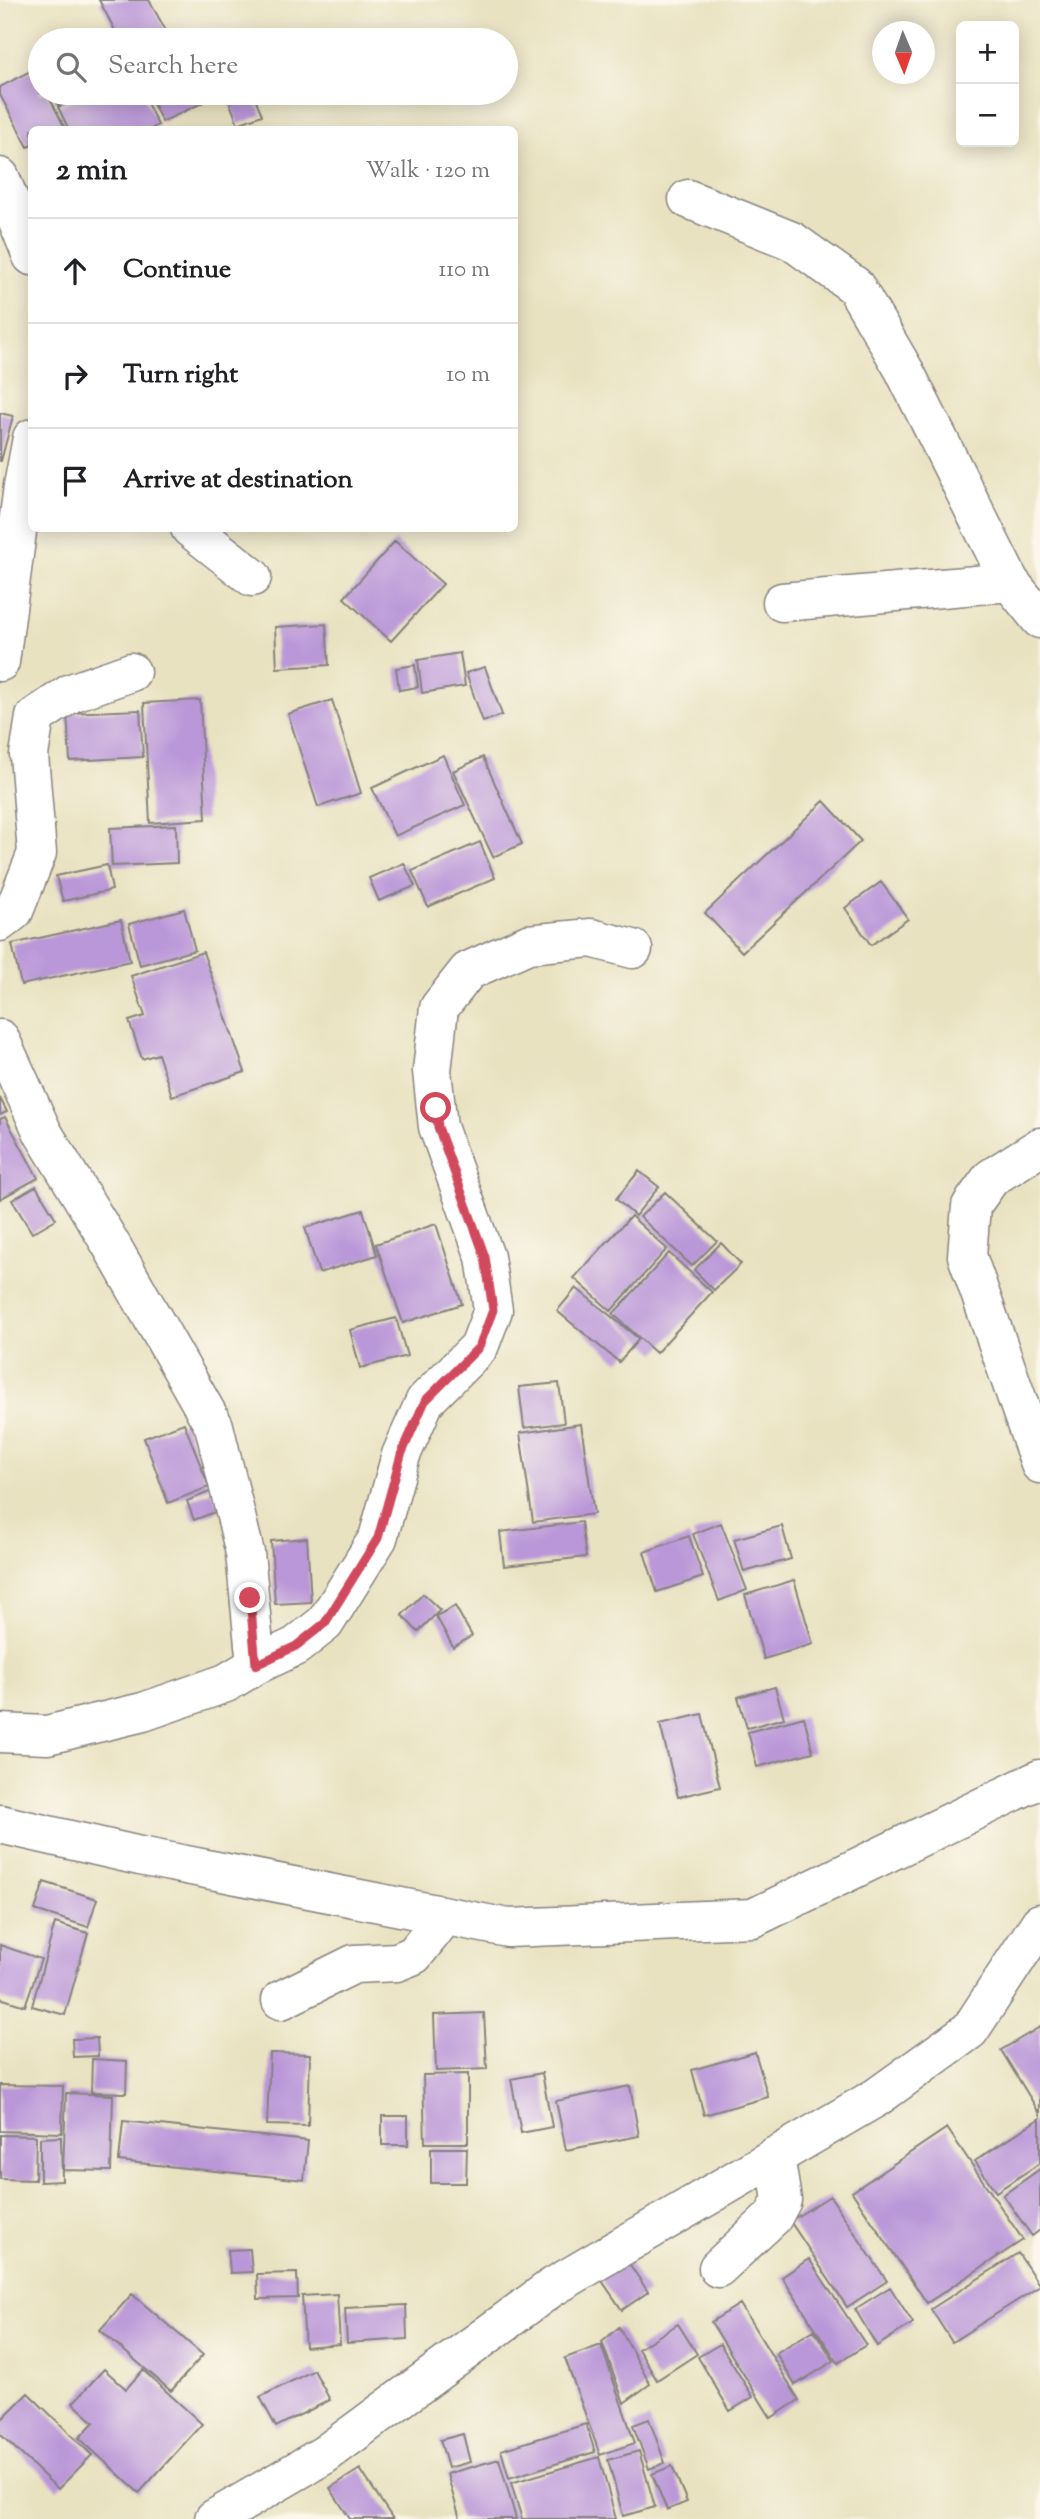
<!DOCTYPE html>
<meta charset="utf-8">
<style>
:root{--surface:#fff;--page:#f2f2f2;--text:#202124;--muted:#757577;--line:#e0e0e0}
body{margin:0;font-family:"Sorts Mill Goudy",serif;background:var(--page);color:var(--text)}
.controls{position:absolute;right:21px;top:21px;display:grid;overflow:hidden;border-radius:10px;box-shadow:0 4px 18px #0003}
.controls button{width:63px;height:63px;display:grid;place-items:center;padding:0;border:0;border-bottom:2px solid var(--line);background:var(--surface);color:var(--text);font:35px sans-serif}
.compass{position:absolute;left:872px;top:21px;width:63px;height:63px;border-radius:50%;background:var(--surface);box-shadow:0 4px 18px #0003;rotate:178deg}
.stop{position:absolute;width:21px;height:21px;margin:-16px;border:5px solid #d1495b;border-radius:50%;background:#fff}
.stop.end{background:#d1495b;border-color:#fff;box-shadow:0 2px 7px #0008}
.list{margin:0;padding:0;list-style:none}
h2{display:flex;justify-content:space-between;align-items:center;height:91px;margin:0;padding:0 28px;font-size:30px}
h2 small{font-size:23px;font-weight:400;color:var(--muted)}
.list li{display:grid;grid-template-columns:46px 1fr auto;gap:21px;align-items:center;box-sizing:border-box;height:105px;padding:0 28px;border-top:2px solid var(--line)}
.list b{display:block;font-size:26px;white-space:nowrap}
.list em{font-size:23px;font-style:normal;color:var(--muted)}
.icon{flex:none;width:38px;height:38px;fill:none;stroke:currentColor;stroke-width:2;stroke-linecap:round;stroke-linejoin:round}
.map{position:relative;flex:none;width:1040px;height:2519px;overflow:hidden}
.search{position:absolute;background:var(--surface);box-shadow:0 4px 18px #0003;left:28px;top:28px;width:490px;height:77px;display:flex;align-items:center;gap:18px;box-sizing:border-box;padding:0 24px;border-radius:38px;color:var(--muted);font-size:26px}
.panel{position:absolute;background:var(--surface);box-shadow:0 4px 18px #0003;left:28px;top:126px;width:490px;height:406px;border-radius:10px}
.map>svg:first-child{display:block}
.building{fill:#ba97d8}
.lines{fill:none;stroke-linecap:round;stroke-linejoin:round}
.minor-casing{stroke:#86827e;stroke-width:41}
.minor{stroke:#fff;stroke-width:38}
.route{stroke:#d1495b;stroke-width:9}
</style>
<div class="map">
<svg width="1040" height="2519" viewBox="0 0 1040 2519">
<rect width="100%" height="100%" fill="#fbf7ec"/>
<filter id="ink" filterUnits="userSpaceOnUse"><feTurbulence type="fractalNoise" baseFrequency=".0143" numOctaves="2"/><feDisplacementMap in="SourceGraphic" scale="14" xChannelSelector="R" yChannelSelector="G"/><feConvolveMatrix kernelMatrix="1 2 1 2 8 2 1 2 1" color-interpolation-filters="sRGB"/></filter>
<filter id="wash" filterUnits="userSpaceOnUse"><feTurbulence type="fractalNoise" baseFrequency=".00686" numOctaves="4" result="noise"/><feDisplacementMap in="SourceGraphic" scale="28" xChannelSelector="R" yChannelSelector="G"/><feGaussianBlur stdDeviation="1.57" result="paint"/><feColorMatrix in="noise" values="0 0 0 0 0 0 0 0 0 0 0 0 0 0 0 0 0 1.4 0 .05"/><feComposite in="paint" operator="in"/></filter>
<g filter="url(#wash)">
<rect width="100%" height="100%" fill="#e9e2c1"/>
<g id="blocks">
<!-- building -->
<path class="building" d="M 99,0 L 149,0 L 171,40 L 120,40 Z
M 34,69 L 40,81 L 40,93 L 47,93 L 65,128 L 32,130 L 32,145 L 28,147 L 0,95 L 0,87 Z
M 52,93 L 81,93 L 58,105 Z
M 86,93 L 142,93 L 158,125 L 149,130 L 69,130 L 58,107 Z
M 148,93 L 197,93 L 202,103 L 162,122 Z
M 226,93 L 253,93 L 262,115 L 238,124 Z
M 0,413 L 13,416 L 1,461 L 0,461 Z
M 395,541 L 443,584 L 391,641 L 344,598 Z
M 326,624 L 329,665 L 277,668 L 275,627 Z
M 460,653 L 465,686 L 422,693 L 418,660 Z
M 415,665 L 418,687 L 399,690 L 396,668 Z
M 485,667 L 502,715 L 483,722 L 466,673 Z
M 200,700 L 206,819 L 150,823 L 144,703 Z
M 332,700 L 361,793 L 318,807 L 288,714 Z
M 140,710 L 143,757 L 70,761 L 67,713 Z
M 443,755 L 465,805 L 395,836 L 372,788 Z
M 483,757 L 522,844 L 493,857 L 453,771 Z
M 824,801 L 861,841 L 742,952 L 705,913 Z
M 176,825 L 177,863 L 112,866 L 110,828 Z
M 480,842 L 495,878 L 428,907 L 412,871 Z
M 404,863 L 415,886 L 379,901 L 369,878 Z
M 107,865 L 112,890 L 63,901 L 56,876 Z
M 881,882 L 908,919 L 871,945 L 845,908 Z
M 184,909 L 195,950 L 140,965 L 129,924 Z
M 121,920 L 130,961 L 21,985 L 12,944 Z
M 203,952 L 245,1072 L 172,1096 L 158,1054 L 142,1059 L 129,1021 L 145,1016 L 131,976 Z
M 0,1098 L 7,1112 L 0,1115 Z
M 5,1117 L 38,1178 L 0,1199 L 0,1119 Z
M 639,1171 L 659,1187 L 635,1216 L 616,1199 Z
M 36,1186 L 56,1219 L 32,1233 L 12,1200 Z
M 665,1192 L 717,1241 L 692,1266 L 640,1217 Z
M 363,1210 L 377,1255 L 319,1273 L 305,1228 Z
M 631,1216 L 667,1249 L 611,1311 L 574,1278 Z
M 436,1224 L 462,1304 L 403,1323 L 376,1244 Z
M 721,1243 L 741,1264 L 714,1290 L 694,1270 Z
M 669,1253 L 712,1292 L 656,1353 L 613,1314 Z
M 576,1288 L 639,1339 L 619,1362 L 557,1311 Z
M 396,1318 L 407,1356 L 360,1368 L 350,1330 Z
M 559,1383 L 564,1423 L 524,1428 L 519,1387 Z
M 184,1423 L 209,1487 L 168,1503 L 144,1438 Z
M 581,1424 L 594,1514 L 533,1522 L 520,1433 Z
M 212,1491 L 220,1510 L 194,1520 L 187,1501 Z
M 581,1522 L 586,1557 L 504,1566 L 500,1532 Z
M 721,1523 L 747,1590 L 719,1601 L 693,1534 Z
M 782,1526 L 791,1559 L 744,1572 L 734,1539 Z
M 689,1536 L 703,1577 L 657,1592 L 644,1552 Z
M 307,1538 L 311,1602 L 275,1604 L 271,1541 Z
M 794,1580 L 813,1644 L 764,1659 L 745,1595 Z
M 423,1594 L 440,1610 L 418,1632 L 402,1615 Z
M 455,1606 L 472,1636 L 453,1647 L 436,1616 Z
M 775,1687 L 784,1718 L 747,1728 L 738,1697 Z
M 702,1714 L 720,1787 L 678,1797 L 660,1724 Z
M 804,1717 L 813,1752 L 757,1767 L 748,1732 Z
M 44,1882 L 97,1899 L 88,1927 L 35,1910 Z
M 55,1923 L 88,1933 L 65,2015 L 32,2006 Z
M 0,1945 L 41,1959 L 25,2006 L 0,1998 Z
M 484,2013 L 487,2069 L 436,2071 L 434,2015 Z
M 1040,2027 L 1040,2114 L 1001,2050 Z
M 97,2038 L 98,2056 L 73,2057 L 72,2039 Z
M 755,2052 L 768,2097 L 704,2115 L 692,2070 Z
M 270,2053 L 310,2054 L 308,2126 L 267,2125 Z
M 92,2059 L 127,2061 L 126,2093 L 91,2092 Z
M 542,2073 L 552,2127 L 521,2133 L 511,2079 Z
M 468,2074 L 468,2143 L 425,2143 L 423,2075 Z
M 0,2085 L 63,2086 L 62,2133 L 0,2131 Z
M 630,2086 L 639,2136 L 566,2150 L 556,2101 Z
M 66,2093 L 113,2095 L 111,2171 L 63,2170 Z
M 382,2116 L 408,2116 L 408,2145 L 382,2145 Z
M 1040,2118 L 1040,2163 L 996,2192 L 975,2161 Z
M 123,2121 L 308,2141 L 304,2180 L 119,2161 Z
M 947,2128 L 1023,2240 L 927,2303 L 852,2192 Z
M 0,2135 L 36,2136 L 35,2180 L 0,2179 Z
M 61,2137 L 62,2181 L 40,2182 L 40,2138 Z
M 431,2148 L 467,2148 L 466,2183 L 431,2183 Z
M 1040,2169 L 1040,2230 L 1032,2236 L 1003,2195 Z
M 830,2196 L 887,2281 L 847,2307 L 790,2221 Z
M 250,2249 L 252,2272 L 230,2273 L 228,2250 Z
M 1018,2253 L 1040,2286 L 952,2342 L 931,2309 Z
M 625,2257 L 648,2292 L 622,2310 L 598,2275 Z
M 809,2259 L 866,2345 L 838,2363 L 782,2277 Z
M 297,2273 L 298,2298 L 258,2299 L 257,2274 Z
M 890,2287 L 913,2323 L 877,2346 L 855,2309 Z
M 132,2294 L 203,2355 L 171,2391 L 100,2330 Z
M 337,2294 L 340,2344 L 305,2347 L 302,2296 Z
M 740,2304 L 799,2400 L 771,2418 L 711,2322 Z
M 406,2305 L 407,2339 L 347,2343 L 345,2308 Z
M 678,2324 L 697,2354 L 657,2380 L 638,2349 Z
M 619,2327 L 650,2384 L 624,2403 L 602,2342 Z
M 814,2330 L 834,2361 L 795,2385 L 776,2353 Z
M 720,2344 L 753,2397 L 730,2411 L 698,2357 Z
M 601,2345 L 635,2443 L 600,2455 L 565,2358 Z
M 104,2369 L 126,2389 L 143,2370 L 202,2424 L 139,2493 L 79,2438 L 94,2422 L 73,2403 Z
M 314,2370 L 330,2400 L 276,2427 L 260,2397 Z
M 28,2393 L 92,2455 L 58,2489 L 0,2434 L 0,2421 Z
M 649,2419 L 665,2463 L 649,2469 L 633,2425 Z
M 586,2424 L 595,2452 L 509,2478 L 501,2450 Z
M 463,2434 L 470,2462 L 448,2468 L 440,2440 Z
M 639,2451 L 655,2507 L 623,2516 L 608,2460 Z
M 599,2457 L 616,2519 L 522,2519 L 511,2483 Z
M 499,2459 L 516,2519 L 460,2519 L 447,2474 Z
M 672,2466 L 687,2502 L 667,2510 L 652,2474 Z
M 360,2469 L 393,2519 L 350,2519 L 330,2488 Z"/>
</g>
</g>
<g filter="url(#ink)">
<use href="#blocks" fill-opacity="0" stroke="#86827e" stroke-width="2"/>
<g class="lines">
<!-- minor casing -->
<g class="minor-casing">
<path id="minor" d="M 0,177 L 32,256
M 688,199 L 792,241 L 855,286 L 904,370 L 1010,582 L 1040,619
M 190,528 L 252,577
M 782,602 L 1010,582
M 0,662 L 23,486 L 32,438
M 0,922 L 14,911 L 37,853 L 29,755 L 35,717 L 71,693 L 131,672
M 0,1039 L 43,1133 L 110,1243 L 214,1426 L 245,1553 L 256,1665
M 1040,1147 L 991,1178 L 971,1206 L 967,1256 L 1040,1464
M 0,1733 L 47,1735 L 143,1712 L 226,1683 L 256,1665 L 296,1646 L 325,1623 L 378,1538 L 401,1455 L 425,1401 L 479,1347 L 493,1310 L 485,1257 L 438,1127 L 432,1071 L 439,1008 L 468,971 L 528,944 L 591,938 L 633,949
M 0,1824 L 140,1856 L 508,1928 L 753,1918 L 1040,1779
M 281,2000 L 354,1964 L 397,1962 L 414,1955 L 445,1916
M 718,2268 L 773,2217 L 782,2200 L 775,2156
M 214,2519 L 324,2455 L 551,2288 L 877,2097 L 970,2030 L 1040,1923"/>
</g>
<!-- minor -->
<use href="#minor" class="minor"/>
</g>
</g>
<g class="lines" filter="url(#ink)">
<!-- route -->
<path class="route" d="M 250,1598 L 256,1665 L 296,1646 L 325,1623 L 378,1538 L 401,1455 L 425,1401 L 479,1347 L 493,1310 L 485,1257 L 438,1127 L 436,1108"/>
</g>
</svg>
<div class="controls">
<button>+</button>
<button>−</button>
</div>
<svg class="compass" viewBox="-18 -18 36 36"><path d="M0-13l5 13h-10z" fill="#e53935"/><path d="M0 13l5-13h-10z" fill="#757577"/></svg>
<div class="stop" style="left:436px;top:1108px"></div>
<div class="stop end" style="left:250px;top:1598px"></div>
<div class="search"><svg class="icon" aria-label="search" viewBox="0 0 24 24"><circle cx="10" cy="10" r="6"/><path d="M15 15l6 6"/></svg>Search here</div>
<section class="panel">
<h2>2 min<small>Walk · 120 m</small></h2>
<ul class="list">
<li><svg class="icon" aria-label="ahead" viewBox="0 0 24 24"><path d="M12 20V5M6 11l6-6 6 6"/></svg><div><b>Continue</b></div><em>110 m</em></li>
<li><svg class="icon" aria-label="right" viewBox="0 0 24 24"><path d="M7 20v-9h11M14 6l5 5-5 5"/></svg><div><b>Turn right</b></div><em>10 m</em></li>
<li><svg class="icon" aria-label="arrive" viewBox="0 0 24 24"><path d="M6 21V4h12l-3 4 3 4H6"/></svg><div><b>Arrive at destination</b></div></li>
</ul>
</section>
</div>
